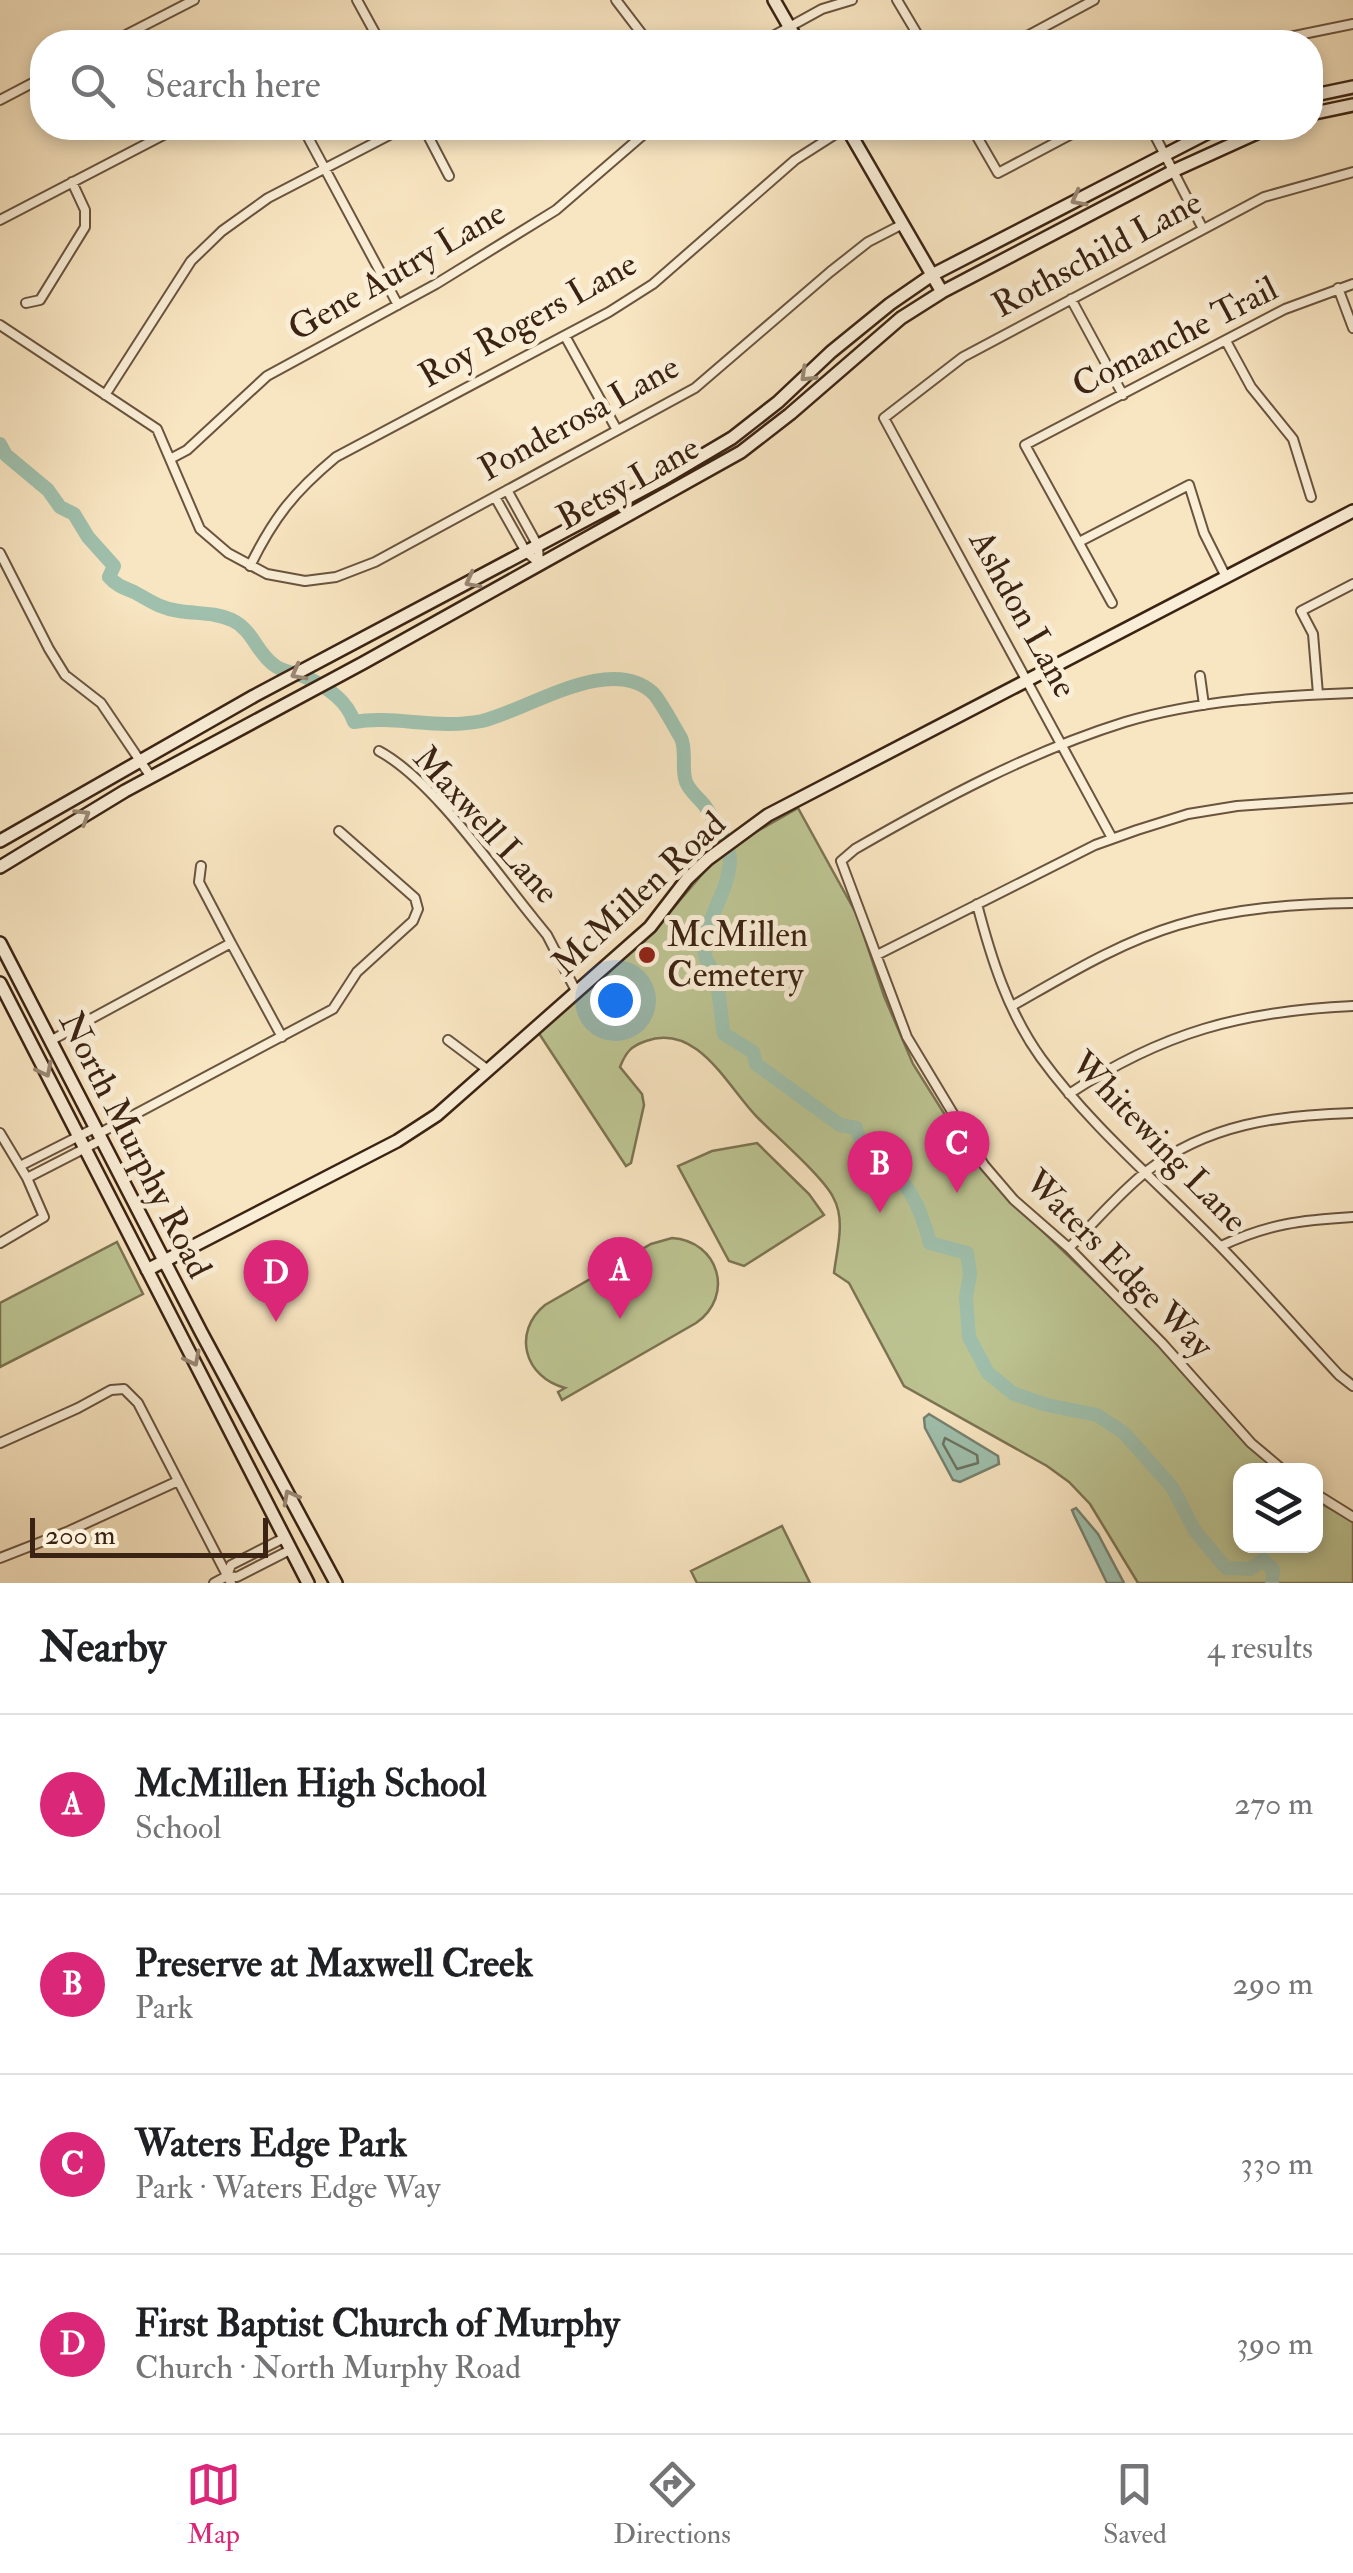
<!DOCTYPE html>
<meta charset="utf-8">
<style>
:root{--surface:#fff;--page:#f6f6f6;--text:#202124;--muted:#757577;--line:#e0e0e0;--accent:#db2777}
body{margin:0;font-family:"IM FELL Double Pica",serif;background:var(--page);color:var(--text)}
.controls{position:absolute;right:30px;bottom:30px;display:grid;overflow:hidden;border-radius:20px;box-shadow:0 5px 15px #0003}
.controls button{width:90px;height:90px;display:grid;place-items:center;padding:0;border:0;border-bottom:2px solid var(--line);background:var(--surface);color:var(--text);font:50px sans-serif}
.scale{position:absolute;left:30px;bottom:25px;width:238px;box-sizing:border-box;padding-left:10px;border:5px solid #3b2313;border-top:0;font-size:28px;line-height:35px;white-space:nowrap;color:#3b2313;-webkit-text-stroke:8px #faeed7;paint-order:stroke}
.you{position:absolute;left:615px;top:1000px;width:35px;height:35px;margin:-25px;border:8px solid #fff;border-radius:50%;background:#1a73e8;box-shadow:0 0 0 15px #1a73e833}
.badge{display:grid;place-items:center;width:65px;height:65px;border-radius:50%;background:var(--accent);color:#fff;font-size:32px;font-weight:700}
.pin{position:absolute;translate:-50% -82px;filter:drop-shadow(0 2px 5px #0008)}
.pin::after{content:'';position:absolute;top:52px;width:35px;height:30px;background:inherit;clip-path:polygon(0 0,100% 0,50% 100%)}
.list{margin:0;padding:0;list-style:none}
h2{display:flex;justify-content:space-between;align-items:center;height:130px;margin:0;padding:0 40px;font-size:42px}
h2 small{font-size:32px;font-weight:400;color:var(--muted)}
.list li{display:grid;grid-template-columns:65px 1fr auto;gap:30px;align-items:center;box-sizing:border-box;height:180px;padding:0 40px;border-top:2px solid var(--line)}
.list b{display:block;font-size:38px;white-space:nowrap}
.list p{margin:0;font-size:32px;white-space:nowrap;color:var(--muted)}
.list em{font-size:32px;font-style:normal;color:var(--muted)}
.icon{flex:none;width:55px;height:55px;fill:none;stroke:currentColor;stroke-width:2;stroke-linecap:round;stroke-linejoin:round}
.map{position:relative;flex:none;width:1353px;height:1583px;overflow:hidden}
.search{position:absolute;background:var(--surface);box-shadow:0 5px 15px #0003;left:30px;right:30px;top:30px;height:110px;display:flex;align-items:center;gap:25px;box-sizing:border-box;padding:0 35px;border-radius:40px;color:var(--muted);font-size:38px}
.sheet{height:850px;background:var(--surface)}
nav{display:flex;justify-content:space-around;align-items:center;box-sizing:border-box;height:140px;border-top:2px solid var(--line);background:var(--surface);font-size:28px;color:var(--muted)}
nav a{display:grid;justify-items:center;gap:5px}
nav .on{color:var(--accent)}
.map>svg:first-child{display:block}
.green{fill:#bdc593;stroke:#7c7453;stroke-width:2.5}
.water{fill:#9fc0ad;stroke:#77816f;stroke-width:2.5}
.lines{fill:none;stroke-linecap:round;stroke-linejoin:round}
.shore{stroke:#6d7260;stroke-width:2.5}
.river{stroke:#9fc0ad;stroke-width:14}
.street-casing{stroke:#6a543e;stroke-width:12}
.secondary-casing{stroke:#3b2313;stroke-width:16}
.street{stroke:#faeed7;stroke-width:8}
.secondary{stroke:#faeed7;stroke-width:11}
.oneway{stroke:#9a8875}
.poi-dot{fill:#8f2418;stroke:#faeed7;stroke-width:4}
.labels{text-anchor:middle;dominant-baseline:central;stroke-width:10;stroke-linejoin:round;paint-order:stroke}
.street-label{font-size:35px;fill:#3b2313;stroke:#faeed7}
.poi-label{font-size:35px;fill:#3b2313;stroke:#faeed7;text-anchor:start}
</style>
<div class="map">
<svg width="1353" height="1583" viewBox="0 0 1353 1583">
<rect width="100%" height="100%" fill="#f8e5c1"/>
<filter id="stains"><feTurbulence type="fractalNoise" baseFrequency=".002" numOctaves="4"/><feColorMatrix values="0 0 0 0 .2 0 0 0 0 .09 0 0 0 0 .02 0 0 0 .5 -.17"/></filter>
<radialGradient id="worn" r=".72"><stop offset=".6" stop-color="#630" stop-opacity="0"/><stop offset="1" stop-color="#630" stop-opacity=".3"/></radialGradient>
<!-- green -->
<path class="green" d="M 798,808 L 857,915 L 884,996 L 913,1064 L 967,1150 L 1006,1196 L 1137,1322 L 1275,1470 L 1240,1470 L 1240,1546 L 1316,1546 L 1316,1501 L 1353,1521 L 1353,1583 L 1138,1583 L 1090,1504 L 1069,1482 L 1047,1466 L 904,1386 L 849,1283 L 834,1273 C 837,1248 846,1220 833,1197 C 823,1177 776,1136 758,1118 C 728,1088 698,1022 646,1041 C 631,1046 626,1052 620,1067 L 642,1094 L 644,1105 L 631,1163 L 626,1166 L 538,1032 L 651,934 L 710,865 L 754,833 Z
M 757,1143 L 809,1194 L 824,1215 L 744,1266 L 729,1261 L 678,1166 L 712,1151 Z
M 672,1238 C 719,1241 735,1296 696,1323 L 562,1400 L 558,1392 L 565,1388 C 524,1377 512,1332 545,1305 L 651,1244 Z
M 117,1242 L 143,1294 L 0,1367 L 0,1303 Z
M 782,1526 L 810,1583 L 697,1583 L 691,1571 Z"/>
<!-- water -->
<path class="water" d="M 929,1414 L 998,1456 L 999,1464 L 960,1482 L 953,1480 L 925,1428 L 924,1418 Z
M 1076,1508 L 1098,1534 L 1124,1583 L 1107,1583 L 1074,1515 L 1072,1510 Z"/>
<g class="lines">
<!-- shore -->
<path class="shore" d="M 945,1438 L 977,1455 L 978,1463 L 957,1469 L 943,1444 Z"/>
<!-- river -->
<path class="river" d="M 0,444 L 6,455 L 48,490 L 60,507 L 74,514 L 88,537 L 114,566 L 109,577 C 117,586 125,588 136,593 C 150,601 162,609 179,611 C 197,614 214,612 232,620 C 253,630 256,652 274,665 C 281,671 294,673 303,676 C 324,685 347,700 354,722 C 394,715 438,730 482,721 C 528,710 610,653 653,693 C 660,700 675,728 681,738 C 687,751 681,768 686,782 C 690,792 699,798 705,806 C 713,818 730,846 730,860 C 729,891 706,918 704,947 C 704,961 710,964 714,974 C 721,993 720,1015 724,1034 L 753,1052 L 756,1064 L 840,1125 L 856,1128 C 862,1150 876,1157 892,1171 C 913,1189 923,1217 930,1243 L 967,1253 L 970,1274 L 966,1298 L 969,1337 L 988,1373 L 1014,1394 L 1047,1405 L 1097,1415 L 1124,1433 L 1172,1487 L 1195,1531 L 1226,1568 L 1251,1569 L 1263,1560 L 1273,1569 L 1272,1583"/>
<!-- street casing -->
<g class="street-casing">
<path id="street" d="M 357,0 L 380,42
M 616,0 L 648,42
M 897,0 L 922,42
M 112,42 L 194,0
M 762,42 L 822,9 L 852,0
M 1016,42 L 1094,0
M 1264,42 L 1353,24
M 0,100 L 42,78
M 303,128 L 398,305
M 424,128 L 449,176
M 972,128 L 998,173 L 1083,128
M 1151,128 L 1203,229
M 0,220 L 177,128
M 1338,288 L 1353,328
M 1071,299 L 1123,395
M 26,303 L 40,300 L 85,227 L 85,210 L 72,182
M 0,325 L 157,429 L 200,529 L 228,553 L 267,574 L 305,581 L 336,577 L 375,562 L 695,388 L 830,272 L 868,242 L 901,225
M 565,336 L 617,430
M 1226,341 L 1251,387 L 1293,439 L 1311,497
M 105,395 L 191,261 L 222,231 L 268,198 L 403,128
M 170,459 L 187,450 L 267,376 L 436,284 L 556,210 L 651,128
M 507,490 L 538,546 L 539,563
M 495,497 L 526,552 L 539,563
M 1079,542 L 1189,485 L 1204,533 L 1226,577
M 0,553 L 49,649 L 65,675 L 101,703 L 151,777
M 250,566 C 274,517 294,492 336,457 L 609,312 L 653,284 L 795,160 L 845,128
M 1112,603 L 1025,445 L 1285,309 L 1353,284
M 1200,676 L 1204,705
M 1318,694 L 1313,634 L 1301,611 L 1353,584
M 379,751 C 434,781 493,869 534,919 L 547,935 L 576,991
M 1112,838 L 884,418 L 963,357 L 1264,197 L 1353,172
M 201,866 L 199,882 L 231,943
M 977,904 C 991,958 1008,1012 1041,1058 C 1092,1128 1160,1184 1220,1246 C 1261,1288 1299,1332 1339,1375 L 1353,1386
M 877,955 L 1095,845 L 1137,830 L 1188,814 L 1237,806 L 1353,798
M 1012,1006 C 1065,976 1118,943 1178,925 C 1235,908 1294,904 1353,903
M 448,1040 L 488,1070
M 50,1041 L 231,943 L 282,1037
M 1069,1094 C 1163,1032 1242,1011 1353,1006
M 0,1133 L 27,1178 L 44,1217 L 0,1243
M 98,1134 L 333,1009 L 357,972 L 413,921 L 418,909 L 415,898 L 339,831
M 20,1166 L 95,1128
M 27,1178 L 101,1140
M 1221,1246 C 1268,1224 1301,1220 1353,1217
M 1069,1248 C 1094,1223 1119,1193 1147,1171 C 1208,1124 1278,1115 1353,1113
M 0,1443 L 78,1408 L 111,1390 L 124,1389 L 138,1403 L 231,1583
M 1283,1470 L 1251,1443 L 1162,1343 L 1069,1248 L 1014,1200 L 984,1165 L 907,1037 L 841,861 L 855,849 C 942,799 1029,752 1125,722 C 1199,700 1277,696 1353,693
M 1316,1494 L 1353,1517
M 0,1558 L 69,1531 L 178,1481
M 227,1576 L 231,1565 L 284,1538
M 214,1583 L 227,1576 L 237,1577 L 290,1550"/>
</g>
<!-- secondary casing -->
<g class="secondary-casing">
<path id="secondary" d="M 774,0 L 798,42
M 1310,96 L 1353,87
M 1310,114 L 1353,105
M 847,128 L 942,292
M 0,841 L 254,696 L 661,480 L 732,438 L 778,402 L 831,352 L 890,304 L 932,275 L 1217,128
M 0,867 L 125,791 L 363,663 L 741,452 L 790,414 L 901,318 L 942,292 L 1173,171 L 1268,128
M 0,943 L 201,1332 L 336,1583
M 0,983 L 308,1583
M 147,1270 L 397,1141 L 437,1115 L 650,927 L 687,879 L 708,859 L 768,815 L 1353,511"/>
</g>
<!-- street -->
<use href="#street" class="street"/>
<!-- secondary -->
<use href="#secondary" class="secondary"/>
</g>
<!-- one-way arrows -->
<defs><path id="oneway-chevron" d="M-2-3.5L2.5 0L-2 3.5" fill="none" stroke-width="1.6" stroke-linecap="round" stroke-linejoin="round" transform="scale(2.5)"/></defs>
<g class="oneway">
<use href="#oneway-chevron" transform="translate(1078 199) rotate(152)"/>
<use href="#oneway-chevron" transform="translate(807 375) rotate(136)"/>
<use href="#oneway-chevron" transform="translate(472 581) rotate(152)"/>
<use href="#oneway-chevron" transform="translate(298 673) rotate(152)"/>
<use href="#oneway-chevron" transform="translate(83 816) rotate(-32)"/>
<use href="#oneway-chevron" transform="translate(45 1070) rotate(63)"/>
<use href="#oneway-chevron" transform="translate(193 1359) rotate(63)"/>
<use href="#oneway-chevron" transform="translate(290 1497) rotate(-118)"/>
</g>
<!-- markers -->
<circle class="poi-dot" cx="647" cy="955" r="10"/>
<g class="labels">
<!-- street labels -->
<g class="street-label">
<text transform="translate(1097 254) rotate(-28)">Rothschild Lane</text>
<text transform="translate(397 271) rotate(-30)">Gene Autry Lane</text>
<text transform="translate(528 320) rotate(-29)">Roy Rogers Lane</text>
<text transform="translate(1175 337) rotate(-27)">Comanche Trail</text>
<text transform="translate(579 418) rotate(-29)">Ponderosa Lane</text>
<text transform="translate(628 483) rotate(-29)">Betsy Lane</text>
<text transform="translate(1023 614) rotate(61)">Ashdon Lane</text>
<text transform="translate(486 825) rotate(48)">Maxwell Lane</text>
<text transform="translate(639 894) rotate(-43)">McMillen Road</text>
<text transform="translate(1159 1142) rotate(46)">Whitewing Lane</text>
<text transform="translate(135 1145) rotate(63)">North Murphy Road</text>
<text transform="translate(1119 1264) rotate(45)">Waters Edge Way</text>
</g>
<!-- poi labels -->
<g class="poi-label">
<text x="667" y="935">McMillen<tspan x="667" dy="40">Cemetery</tspan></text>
</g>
</g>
<rect width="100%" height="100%" filter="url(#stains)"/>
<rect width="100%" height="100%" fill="url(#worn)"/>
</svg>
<div class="controls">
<button><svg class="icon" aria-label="layers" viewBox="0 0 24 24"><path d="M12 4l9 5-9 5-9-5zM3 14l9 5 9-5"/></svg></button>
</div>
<div class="scale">200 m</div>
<div class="you"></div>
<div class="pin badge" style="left:620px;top:1319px">A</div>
<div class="pin badge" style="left:880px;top:1213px">B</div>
<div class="pin badge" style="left:957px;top:1193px">C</div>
<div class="pin badge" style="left:276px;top:1322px">D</div>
<div class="search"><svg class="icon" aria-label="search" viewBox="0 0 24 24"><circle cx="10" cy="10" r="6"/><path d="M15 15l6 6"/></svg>Search here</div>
</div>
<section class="sheet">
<h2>Nearby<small>4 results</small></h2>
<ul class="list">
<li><span class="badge">A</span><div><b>McMillen High School</b><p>School</p></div><em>270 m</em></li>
<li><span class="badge">B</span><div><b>Preserve at Maxwell Creek</b><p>Park</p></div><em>290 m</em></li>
<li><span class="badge">C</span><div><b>Waters Edge Park</b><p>Park · Waters Edge Way</p></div><em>330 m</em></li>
<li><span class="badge">D</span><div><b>First Baptist Church of Murphy</b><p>Church · North Murphy Road</p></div><em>390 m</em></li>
</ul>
</section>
<nav>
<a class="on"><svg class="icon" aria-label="map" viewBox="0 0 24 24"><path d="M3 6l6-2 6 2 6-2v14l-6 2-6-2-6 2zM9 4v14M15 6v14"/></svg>Map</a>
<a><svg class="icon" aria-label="directions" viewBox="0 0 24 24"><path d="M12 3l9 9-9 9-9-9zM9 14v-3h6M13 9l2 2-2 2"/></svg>Directions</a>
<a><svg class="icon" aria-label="saved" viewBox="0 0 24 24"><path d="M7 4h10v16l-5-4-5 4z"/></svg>Saved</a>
</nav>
